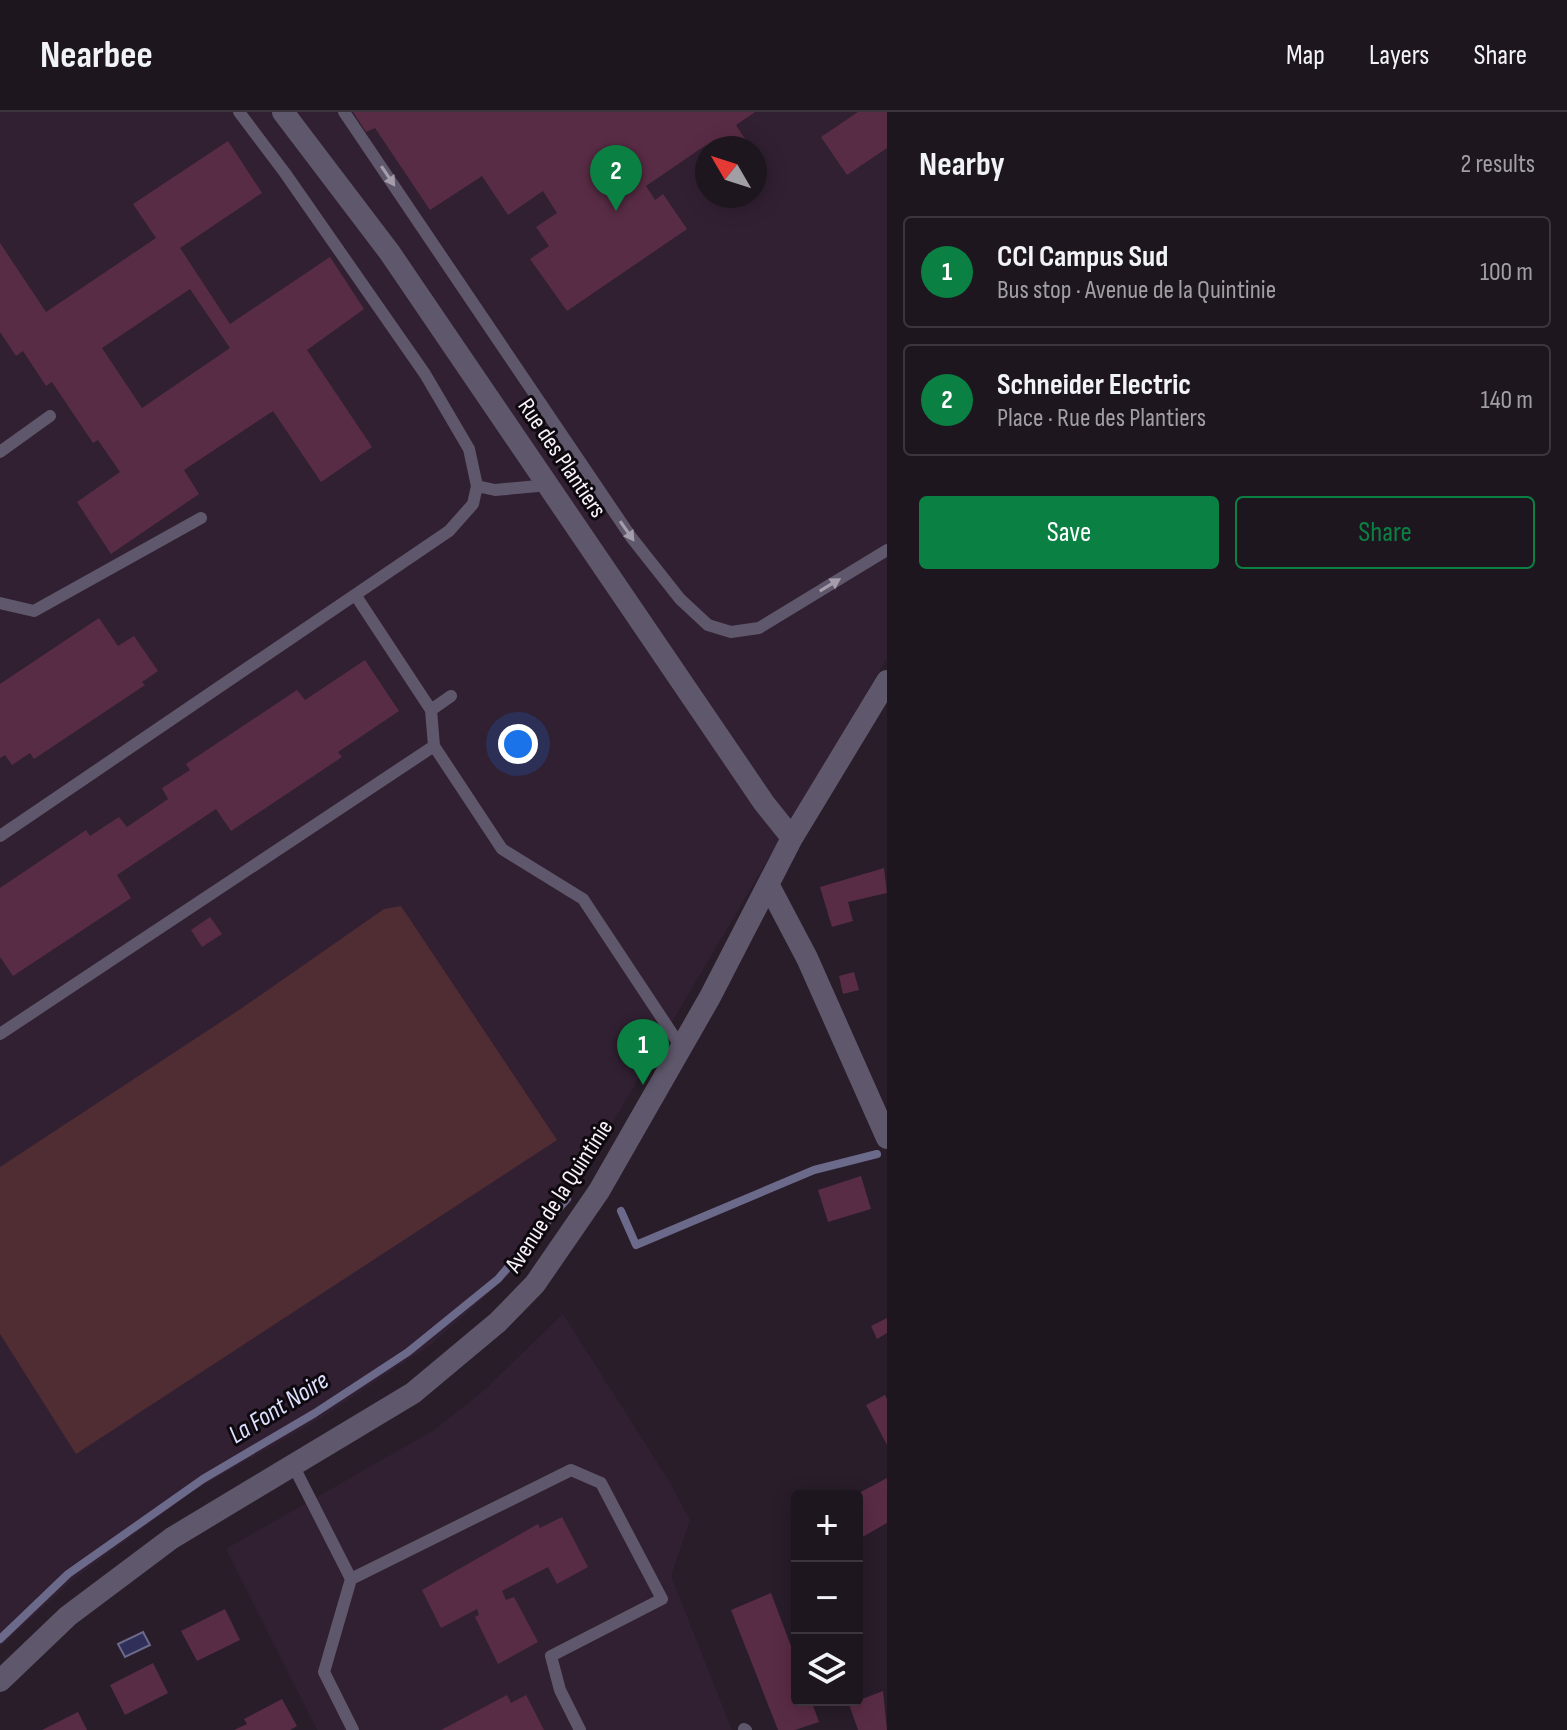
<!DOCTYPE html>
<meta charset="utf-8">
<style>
:root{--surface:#1e161f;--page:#2b232c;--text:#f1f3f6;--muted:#a19fa4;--line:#3c353d;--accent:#0b8043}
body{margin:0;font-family:"Sofia Sans Condensed",sans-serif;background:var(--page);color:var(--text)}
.controls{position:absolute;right:24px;bottom:24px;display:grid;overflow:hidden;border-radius:8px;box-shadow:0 4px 20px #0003}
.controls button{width:72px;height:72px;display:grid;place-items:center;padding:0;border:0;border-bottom:2px solid var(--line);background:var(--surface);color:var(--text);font:40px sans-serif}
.compass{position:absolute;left:695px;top:24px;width:72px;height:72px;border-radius:50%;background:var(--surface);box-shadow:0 4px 20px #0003;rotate:309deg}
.you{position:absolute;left:518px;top:632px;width:28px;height:28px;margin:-20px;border:6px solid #fff;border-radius:50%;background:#1a73e8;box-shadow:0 0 0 12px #1a73e833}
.badge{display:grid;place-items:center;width:52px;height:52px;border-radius:50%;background:var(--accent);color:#fff;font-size:26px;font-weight:700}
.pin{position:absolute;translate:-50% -66px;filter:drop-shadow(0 2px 4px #0008)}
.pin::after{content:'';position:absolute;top:42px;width:28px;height:24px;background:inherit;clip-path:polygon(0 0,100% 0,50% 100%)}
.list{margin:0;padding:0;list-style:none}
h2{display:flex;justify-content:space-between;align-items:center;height:104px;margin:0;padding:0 32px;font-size:34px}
h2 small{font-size:26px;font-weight:400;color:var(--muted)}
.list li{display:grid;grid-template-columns:52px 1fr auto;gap:24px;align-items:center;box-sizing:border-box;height:112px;margin:0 16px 16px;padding:0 16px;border:2px solid var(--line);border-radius:8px}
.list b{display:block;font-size:30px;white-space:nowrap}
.list p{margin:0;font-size:26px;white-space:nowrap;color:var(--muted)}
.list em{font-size:26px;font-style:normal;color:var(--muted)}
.actions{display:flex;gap:16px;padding:24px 32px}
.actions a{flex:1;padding:18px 0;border:2px solid var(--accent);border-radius:8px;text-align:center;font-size:28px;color:var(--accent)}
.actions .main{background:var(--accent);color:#fff}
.icon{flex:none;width:44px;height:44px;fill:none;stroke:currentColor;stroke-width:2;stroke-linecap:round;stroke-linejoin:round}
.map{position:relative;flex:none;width:887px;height:1618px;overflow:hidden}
header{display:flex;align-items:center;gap:48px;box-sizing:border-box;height:112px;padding:0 40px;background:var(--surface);border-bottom:2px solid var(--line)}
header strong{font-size:38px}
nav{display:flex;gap:44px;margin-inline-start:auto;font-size:28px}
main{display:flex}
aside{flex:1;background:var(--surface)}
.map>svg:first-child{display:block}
.built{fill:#312032;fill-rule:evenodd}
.green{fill:#502d33}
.water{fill:#2f2f5a;stroke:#6c6a8a;stroke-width:2}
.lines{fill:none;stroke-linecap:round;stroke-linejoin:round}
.stream{stroke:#6c6a8a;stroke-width:8}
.building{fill:#592c45;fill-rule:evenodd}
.service{stroke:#5f576b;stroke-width:12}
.minor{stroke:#5f576b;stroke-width:22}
.oneway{fill:#a59dab}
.labels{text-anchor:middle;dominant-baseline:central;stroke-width:6;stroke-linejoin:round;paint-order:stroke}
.street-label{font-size:24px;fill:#faf2fa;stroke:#0e090e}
.water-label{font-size:26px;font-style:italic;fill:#dde0fe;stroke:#0e090e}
</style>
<header>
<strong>Nearbee</strong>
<nav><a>Map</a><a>Layers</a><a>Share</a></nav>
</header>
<main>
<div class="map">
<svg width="887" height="1618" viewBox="0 0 887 1618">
<rect width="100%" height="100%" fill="#281d29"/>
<!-- built -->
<path class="built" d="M 0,0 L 887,0 L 887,546 L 581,1064 L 517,1156 L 433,1231 L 321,1306 L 192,1380 L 70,1470 L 0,1535 ZM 707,36 L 755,36 L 755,84 L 707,84 Z
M 563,1202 L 669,1369 L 690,1408 L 671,1464 L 732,1618 L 317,1618 L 226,1437 L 434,1318 L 482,1280 Z"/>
<!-- green -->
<path class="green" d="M 401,794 L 557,1028 L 76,1342 L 0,1222 L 0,1055 L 242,896 L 384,797 Z"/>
<!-- water -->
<path class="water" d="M 143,1520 L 150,1533 L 125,1545 L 118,1532 Z"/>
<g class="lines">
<!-- stream -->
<path class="stream" d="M 621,1099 L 636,1133 L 814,1058 L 877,1042
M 0,1527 L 68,1462 L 203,1367 L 315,1301 L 408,1240 L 498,1167 L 567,1087"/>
</g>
<!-- building -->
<path class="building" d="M 353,0 L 755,0 L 736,13 L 747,30 L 738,36 L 706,33 L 646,74 L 655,88 L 663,82 L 687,117 L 567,199 L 530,147 L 549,134 L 536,115 L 557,101 L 543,79 L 508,103 L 482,64 L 430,98 L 375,16 L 366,20 Z
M 858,0 L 887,0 L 887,36 L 847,63 L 821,25 Z
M 228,29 L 262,81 L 180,136 L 230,212 L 330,145 L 364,197 L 307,238 L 372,335 L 321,370 L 273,299 L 184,358 L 199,382 L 111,442 L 77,390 L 120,360 L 98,328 L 93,331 L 52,270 L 46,274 L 23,239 L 16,244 L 0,220 L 0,131 L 46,200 L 156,126 L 133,92 ZM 190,177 L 230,236 L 142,296 L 102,236 Z
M 99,506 L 118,534 L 134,524 L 158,559 L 142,570 L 145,573 L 34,647 L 30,641 L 12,653 L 5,643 L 0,646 L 0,572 Z
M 365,548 L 399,599 L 338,640 L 342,645 L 231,719 L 216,697 L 117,763 L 131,786 L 13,864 L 0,845 L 0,776 L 86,718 L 90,724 L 119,705 L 127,715 L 168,687 L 162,676 L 190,658 L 186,652 L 297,578 L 305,588 Z
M 884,756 L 887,781 L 848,790 L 853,809 L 832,815 L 820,775 Z
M 210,805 L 222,822 L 202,835 L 191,818 Z
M 854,860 L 859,878 L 843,882 L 839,864 Z
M 861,1064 L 871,1097 L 828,1110 L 818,1078 Z
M 887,1206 L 887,1221 L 877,1227 L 871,1214 Z
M 885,1283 L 887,1287 L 887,1333 L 866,1293 Z
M 887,1366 L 887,1411 L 857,1428 L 857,1382 Z
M 562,1405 L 588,1455 L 557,1472 L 548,1455 L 502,1479 L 506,1488 L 514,1485 L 538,1530 L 498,1552 L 475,1505 L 479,1503 L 477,1497 L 441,1516 L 422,1478 L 538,1412 L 540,1416 Z
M 771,1481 L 797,1550 L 797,1588 L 811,1588 L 819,1610 L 795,1618 L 778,1618 L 731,1498 Z
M 225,1497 L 240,1528 L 197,1549 L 181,1519 Z
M 153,1551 L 168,1581 L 125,1603 L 110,1573 Z
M 883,1579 L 887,1618 L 858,1618 L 849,1592 Z
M 507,1583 L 511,1591 L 526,1583 L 544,1618 L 441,1618 Z
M 282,1587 L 297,1614 L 290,1618 L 234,1618 L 247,1612 L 244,1607 Z
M 78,1600 L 87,1618 L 42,1618 Z"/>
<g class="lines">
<!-- service -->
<path class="service" d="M 239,0 L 285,61 L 425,262 L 469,337 L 477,374
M 344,0 L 631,425 L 680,487 L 708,513 L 731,520 L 759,516 L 887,438
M 0,340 L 50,304
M 0,491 L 34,499 L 201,406
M 431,598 L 451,584
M 434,634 L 502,737 L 583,787 L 681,935
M 0,724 L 449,419 L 473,392 L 477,374 L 495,378 L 549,373
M 0,922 L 434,634 L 431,598 L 356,484
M 293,1353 L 351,1467 L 324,1560 L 353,1618
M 351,1467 L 571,1358 L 601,1371 L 662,1487 L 551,1544 L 560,1578 L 580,1618
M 744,1617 L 746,1618"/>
<!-- minor -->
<path class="minor" d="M 283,0 L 390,141 L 764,691 L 792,726
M 769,774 L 807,846 L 887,1026
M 0,1569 L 68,1504 L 172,1426 L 413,1281 L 498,1210 L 535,1172 L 599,1079 L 710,885 L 792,726 L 887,569"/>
</g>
<!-- one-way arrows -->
<defs><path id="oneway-solid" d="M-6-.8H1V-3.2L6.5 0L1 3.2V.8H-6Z" transform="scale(2)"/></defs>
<g class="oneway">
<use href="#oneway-solid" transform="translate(388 64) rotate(56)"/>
<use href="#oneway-solid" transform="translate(627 419) rotate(55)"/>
<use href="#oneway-solid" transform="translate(830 473) rotate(-31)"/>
</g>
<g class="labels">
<!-- street labels -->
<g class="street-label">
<text transform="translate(562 346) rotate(56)">Rue des Plantiers</text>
<text transform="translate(559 1084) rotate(-57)">Avenue de la Quintinie</text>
</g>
<!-- water labels -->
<g class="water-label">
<text transform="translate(279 1296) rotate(-32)">La Font Noire</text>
</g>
</g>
</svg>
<div class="controls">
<button>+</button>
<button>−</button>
<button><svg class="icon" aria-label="layers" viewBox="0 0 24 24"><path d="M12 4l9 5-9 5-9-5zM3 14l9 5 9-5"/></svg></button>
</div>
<svg class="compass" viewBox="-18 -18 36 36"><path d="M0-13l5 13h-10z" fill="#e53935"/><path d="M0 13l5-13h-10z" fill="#a19fa4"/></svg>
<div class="you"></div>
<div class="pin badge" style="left:643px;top:973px">1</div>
<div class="pin badge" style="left:616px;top:99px">2</div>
</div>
<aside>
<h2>Nearby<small>2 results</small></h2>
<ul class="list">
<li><span class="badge">1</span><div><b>CCI Campus Sud</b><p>Bus stop · Avenue de la Quintinie</p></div><em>100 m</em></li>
<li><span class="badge">2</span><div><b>Schneider Electric</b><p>Place · Rue des Plantiers</p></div><em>140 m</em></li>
</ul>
<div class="actions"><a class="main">Save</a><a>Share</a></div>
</aside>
</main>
